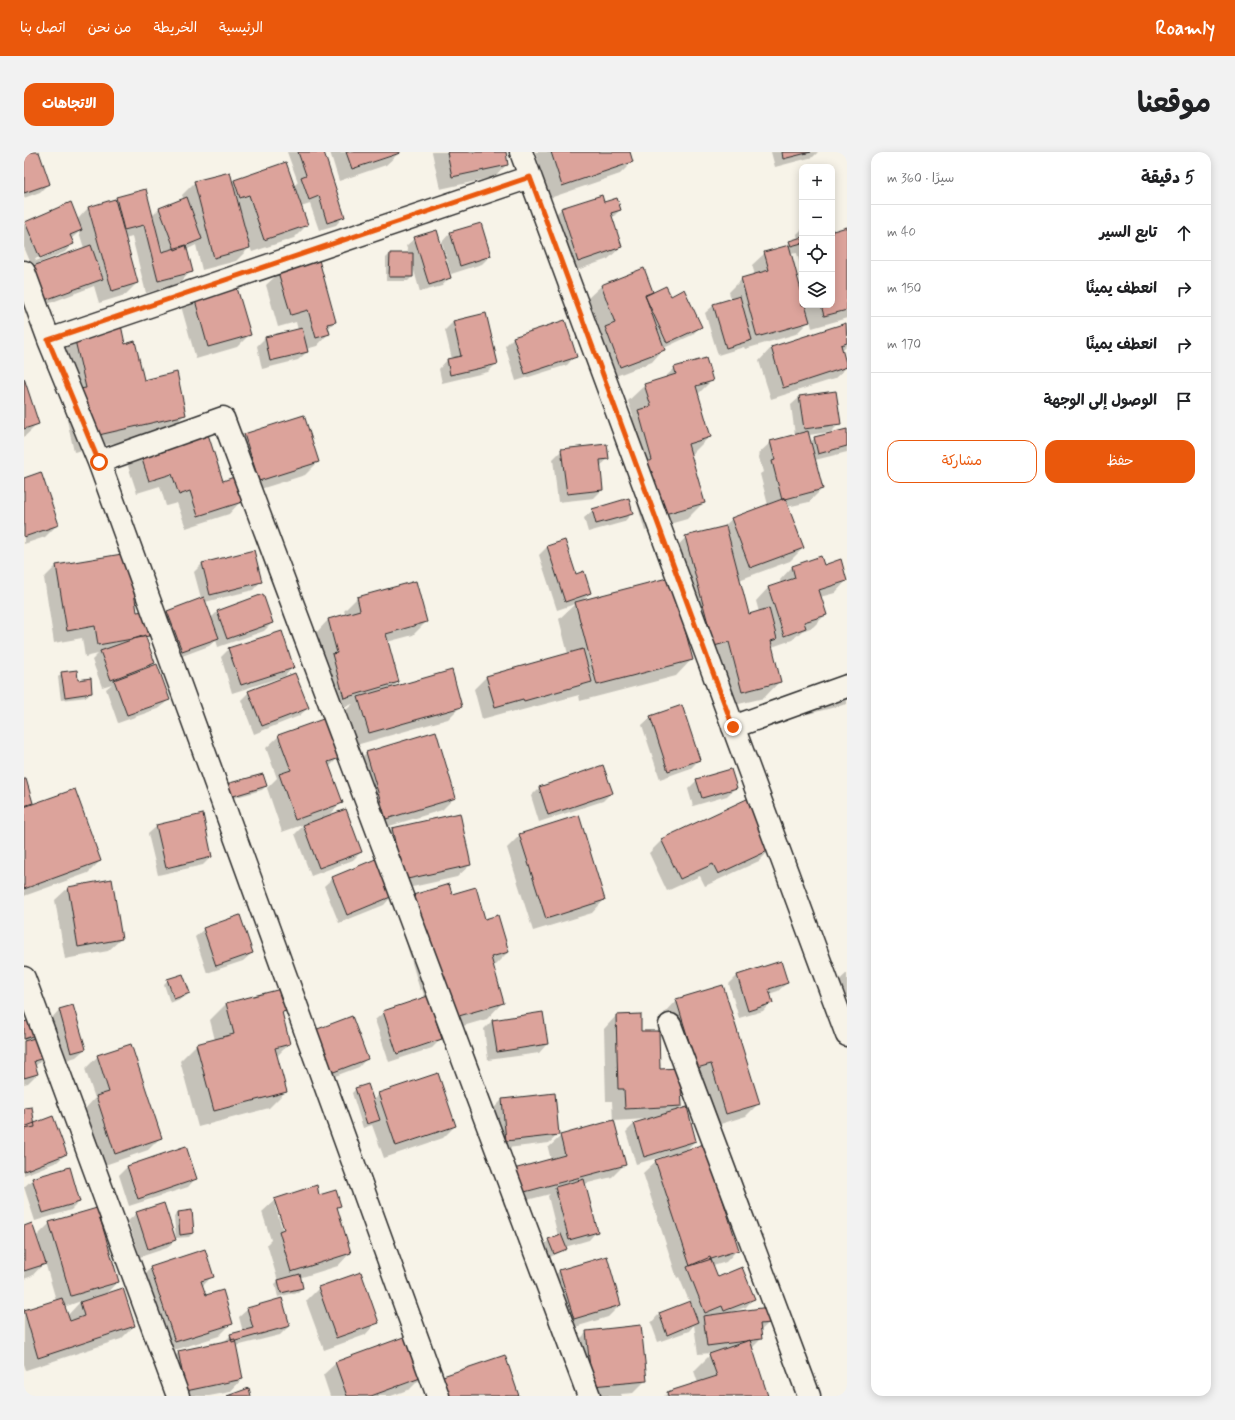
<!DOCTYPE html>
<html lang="ar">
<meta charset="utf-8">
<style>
:root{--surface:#fff;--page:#f2f2f2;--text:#202124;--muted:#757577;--line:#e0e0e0;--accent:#ea580c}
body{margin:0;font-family:Mynerve,"Playpen Sans Arabic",sans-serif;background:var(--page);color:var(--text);direction:rtl}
.controls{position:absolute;right:12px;top:12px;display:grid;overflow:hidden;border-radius:8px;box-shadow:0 2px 10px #0003}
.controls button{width:36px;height:36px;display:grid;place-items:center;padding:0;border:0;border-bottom:1px solid var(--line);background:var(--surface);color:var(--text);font:20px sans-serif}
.stop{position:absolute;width:12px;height:12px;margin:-9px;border:3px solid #ea580c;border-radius:50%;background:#fff}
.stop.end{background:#ea580c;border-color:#fff;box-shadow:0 1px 4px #0008}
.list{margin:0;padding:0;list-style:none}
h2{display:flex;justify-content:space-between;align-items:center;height:52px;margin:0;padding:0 16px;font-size:17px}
h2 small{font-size:13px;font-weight:400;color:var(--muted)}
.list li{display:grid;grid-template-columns:26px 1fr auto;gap:12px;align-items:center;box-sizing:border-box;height:56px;padding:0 16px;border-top:1px solid var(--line)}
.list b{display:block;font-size:15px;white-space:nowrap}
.list em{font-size:13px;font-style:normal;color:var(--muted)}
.actions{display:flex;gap:8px;padding:12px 16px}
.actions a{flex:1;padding:9px 0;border:1px solid var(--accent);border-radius:12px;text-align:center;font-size:14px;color:var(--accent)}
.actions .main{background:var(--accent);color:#fff}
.icon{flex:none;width:22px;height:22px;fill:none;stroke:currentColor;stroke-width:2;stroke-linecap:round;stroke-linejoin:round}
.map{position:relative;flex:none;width:823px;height:1244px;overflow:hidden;direction:ltr;border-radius:12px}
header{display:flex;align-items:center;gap:24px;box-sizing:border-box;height:56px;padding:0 20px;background:var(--accent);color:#fff}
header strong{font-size:19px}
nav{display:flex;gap:22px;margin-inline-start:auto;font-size:14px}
.intro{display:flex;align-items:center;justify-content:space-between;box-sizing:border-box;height:96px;padding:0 24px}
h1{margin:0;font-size:28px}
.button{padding:10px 18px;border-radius:12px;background:var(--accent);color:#fff;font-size:14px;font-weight:700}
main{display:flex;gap:24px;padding:0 24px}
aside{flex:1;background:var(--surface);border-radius:12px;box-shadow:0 2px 10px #0003}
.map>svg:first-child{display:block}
.shadow{fill:#0003;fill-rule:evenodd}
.building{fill:#dca39b;stroke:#2b2b2b}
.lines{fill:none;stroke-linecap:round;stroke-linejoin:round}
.minor-casing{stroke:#2b2b2b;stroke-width:25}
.minor{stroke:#f7f3e8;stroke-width:22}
.route{stroke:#ea580c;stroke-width:5}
</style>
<header>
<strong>Roamly</strong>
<nav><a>الرئيسية</a><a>الخريطة</a><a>من نحن</a><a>اتصل بنا</a></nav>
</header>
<div class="intro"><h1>موقعنا</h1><a class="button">الاتجاهات</a></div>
<main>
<aside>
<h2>5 دقيقة<small>سيرًا · 360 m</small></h2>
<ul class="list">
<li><svg class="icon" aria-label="ahead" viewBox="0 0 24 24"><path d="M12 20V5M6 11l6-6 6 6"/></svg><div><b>تابع السير</b></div><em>40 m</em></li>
<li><svg class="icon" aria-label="right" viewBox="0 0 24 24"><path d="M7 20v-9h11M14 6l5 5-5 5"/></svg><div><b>انعطف يمينًا</b></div><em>150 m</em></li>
<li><svg class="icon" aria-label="right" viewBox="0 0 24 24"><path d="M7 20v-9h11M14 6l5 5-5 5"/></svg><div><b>انعطف يمينًا</b></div><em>170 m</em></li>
<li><svg class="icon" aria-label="arrive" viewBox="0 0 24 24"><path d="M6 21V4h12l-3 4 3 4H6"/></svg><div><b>الوصول إلى الوجهة</b></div></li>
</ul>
<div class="actions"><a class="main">حفظ</a><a>مشاركة</a></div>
</aside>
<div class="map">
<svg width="823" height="1244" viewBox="0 0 823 1244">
<rect width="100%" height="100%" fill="#f7f3e8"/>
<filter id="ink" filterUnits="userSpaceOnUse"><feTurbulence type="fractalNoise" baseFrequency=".025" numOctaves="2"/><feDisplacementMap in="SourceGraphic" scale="8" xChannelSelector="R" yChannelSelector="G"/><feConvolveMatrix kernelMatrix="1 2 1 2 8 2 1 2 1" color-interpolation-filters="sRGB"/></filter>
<g filter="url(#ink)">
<!-- shadow -->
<path class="shadow" d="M 0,0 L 14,0 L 24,32 L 16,40 L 0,46 Z
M 263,0 L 299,0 L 320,64 L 312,73 L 295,78 L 286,52 L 277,55 L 283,73 L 270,86 L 228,100 L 226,95 L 212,109 L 178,118 L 172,93 L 162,98 L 167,119 L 155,132 L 122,141 L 108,85 L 101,87 L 113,131 L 101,143 L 75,151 L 70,134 L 13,156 L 1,123 L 12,112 L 8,114 L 0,95 L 0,73 L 2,71 L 53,68 L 64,56 L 90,49 L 92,46 L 128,64 L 135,57 L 160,48 L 158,43 L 171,30 L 208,31 L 210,28 L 270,34 L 274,30 ZM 55,80 L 60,96 L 15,112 L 15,111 L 41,100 L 49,91 L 47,87 ZM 136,90 L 140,100 L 137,101 L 135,91 ZM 40,95 L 40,97 L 12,109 L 11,107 Z
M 306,0 L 375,0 L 375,1 L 362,13 L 315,29 Z
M 408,0 L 481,0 L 483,12 L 471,25 L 416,37 Z
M 511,0 L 605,0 L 608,10 L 596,22 L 526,46 Z
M 747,0 L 794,0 L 789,5 L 751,15 Z
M 580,51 L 596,58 L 588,66 L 597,95 L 584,107 L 542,122 L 525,70 L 537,57 Z
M 456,72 L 466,104 L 458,112 L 427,122 L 418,90 L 426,81 Z
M 823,76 L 823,166 L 788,176 L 786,168 L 772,182 L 721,197 L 720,195 L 694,203 L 681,161 L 690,153 L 707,147 L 705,140 L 718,127 L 731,123 L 728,113 L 741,101 L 760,96 L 766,90 L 774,87 L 773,82 L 778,77 L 778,120 L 773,101 L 766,102 L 778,143 L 778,153 L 808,153 L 808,80 Z
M 391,86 L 426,125 L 418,134 L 396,140 L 389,115 L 388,125 L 384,129 L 362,129 L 362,106 L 366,102 L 385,102 L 382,94 Z
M 620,118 L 628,140 L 625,144 L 646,145 L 676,175 L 668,183 L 640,196 L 628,210 L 584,227 L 569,188 L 577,180 L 564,146 L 577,134 Z
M 255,121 L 311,169 L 304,177 L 305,181 L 293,194 L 282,197 L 283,200 L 274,208 L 238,217 L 233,194 L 241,186 L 274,178 L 272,170 L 254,175 L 242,133 Z
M 170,142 L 226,182 L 213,195 L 172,207 L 157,154 Z
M 540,169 L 551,204 L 543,213 L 492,229 L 481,194 L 489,186 Z
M 429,170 L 473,211 L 464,220 L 418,231 L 415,217 L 423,208 L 428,207 L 421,178 Z
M 821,172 L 823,193 L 818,198 L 823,215 L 810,227 L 747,247 L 735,209 L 747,196 Z
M 50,185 L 100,193 L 119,229 L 161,262 L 145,279 L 50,300 L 40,254 L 45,249 L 34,201 Z
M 651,216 L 688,228 L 674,242 L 686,284 L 669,301 L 666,302 L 680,350 L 663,367 L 621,379 L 606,327 L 598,275 L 609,264 L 604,249 L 621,233 L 639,227 Z
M 0,229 L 14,272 L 0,285 Z
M 776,245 L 816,271 L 807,280 L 784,283 L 786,290 L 791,286 L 823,278 L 823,300 L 791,308 L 798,337 L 785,350 L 763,355 L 779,396 L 766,409 L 715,428 L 724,463 L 735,460 L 732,449 L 744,436 L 757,432 L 756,428 L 768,415 L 797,406 L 800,414 L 817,409 L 823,428 L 811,441 L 796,445 L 802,462 L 789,475 L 778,479 L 768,488 L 748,495 L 756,529 L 740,546 L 702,555 L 646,402 L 662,385 L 699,375 L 708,367 L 744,353 L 736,322 L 739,320 L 734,302 L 747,290 L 771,283 L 767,253 Z
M 221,282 L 294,310 L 281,323 L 223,341 L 208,295 Z
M 538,298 L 584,307 L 575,315 L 578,338 L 570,346 L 534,350 L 529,307 Z
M 116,302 L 198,330 L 217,349 L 205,362 L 162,376 L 153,351 L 142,354 L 136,334 L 113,341 L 104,314 Z
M 0,327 L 34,372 L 21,385 L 0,392 Z
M 569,358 L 608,361 L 600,370 L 564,380 L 560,366 Z
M 540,389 L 552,423 L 566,441 L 558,449 L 668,507 L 652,524 L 556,549 L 555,543 L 487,561 L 487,559 L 458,567 L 450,537 L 462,525 L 544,502 L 535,467 L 551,452 L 533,458 L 515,403 L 523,395 Z
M 178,412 L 237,429 L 229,438 L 181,450 L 187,466 L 194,459 L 248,471 L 240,479 L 194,495 L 192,488 L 185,494 L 150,507 L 135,468 L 144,459 L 177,446 L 170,420 Z
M 32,414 L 113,461 L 123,484 L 121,486 L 130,511 L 124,517 L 145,547 L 136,556 L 94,571 L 82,537 L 88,532 L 78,535 L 68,508 L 74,502 L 61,505 L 58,486 L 30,491 L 20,426 Z
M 391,431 L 402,470 L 389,483 L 363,490 L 374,530 L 368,536 L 437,554 L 424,567 L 332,593 L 322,558 L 329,552 L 308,558 L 300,511 L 292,481 L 304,468 L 322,463 L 320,459 L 333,446 Z
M 205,497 L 269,515 L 261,524 L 208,541 L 197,505 Z
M 38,521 L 53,529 L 67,541 L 63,545 L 37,548 L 34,525 Z
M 823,526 L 823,552 L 784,562 L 779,543 L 788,535 Z
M 225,540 L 284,556 L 275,564 L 230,582 L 217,548 Z
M 627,565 L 675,608 L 667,616 L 636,627 L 618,573 Z
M 255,584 L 314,606 L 305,615 L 317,651 L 304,665 L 337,700 L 329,708 L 287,724 L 271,682 L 281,672 L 258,680 L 243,636 L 253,626 L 242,596 Z
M 342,601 L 430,646 L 418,658 L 349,679 L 330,614 Z
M 579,615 L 587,641 L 579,649 L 515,670 L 507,644 L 515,636 Z
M 0,628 L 8,651 L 5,655 L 76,709 L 64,721 L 0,744 Z
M 673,628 L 711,636 L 703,644 L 669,654 L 664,637 Z
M 242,634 L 238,638 L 202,648 L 199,637 Z
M 133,674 L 187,705 L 179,713 L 134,723 L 124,682 Z
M 368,676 L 446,713 L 433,725 L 366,740 L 368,744 L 360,753 L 315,771 L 300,734 L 309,726 L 353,707 L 356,689 Z
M 496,683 L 580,748 L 568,761 L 509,779 L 483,696 Z
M 638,688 L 747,697 L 735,709 L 681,734 L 676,724 L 643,739 L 625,701 Z
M 87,728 L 97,787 L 84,799 L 41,807 L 31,748 L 44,736 Z
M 428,743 L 460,768 L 484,800 L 469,815 L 479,850 L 463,867 L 415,881 L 417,887 L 408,896 L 365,910 L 351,868 L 360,860 L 401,846 L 398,837 L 396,838 L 373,760 Z
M 180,777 L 228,801 L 219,809 L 183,821 L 171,785 Z
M 823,821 L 823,880 L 809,834 Z
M 713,824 L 763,831 L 754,839 L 745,842 L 747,850 L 739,859 L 715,866 L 705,832 Z
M 144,828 L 165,841 L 161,845 L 146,851 L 140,832 Z
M 699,834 L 735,951 L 722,964 L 690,974 L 661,928 L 640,861 L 652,848 Z
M 202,852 L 262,859 L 257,863 L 265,892 L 252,905 L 261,940 L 245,956 L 174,975 L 156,909 L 173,892 L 191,888 L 186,868 Z
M 35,858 L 61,897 L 52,905 L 39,909 L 27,867 Z
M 518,861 L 523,892 L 515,901 L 464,908 L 460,877 L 468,869 Z
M 592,864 L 616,880 L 635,918 L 657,954 L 651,960 L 671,989 L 661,999 L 685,1008 L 714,1097 L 702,1110 L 689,1114 L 694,1126 L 730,1146 L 722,1155 L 708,1160 L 746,1170 L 736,1179 L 737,1187 L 728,1196 L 743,1244 L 640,1244 L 644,1241 L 674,1231 L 670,1219 L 688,1201 L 674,1202 L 670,1173 L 665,1179 L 634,1190 L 627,1171 L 635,1162 L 666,1151 L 655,1125 L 653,1126 L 619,1021 L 632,1009 L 648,1004 L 647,1002 L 612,1012 L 602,980 L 611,971 L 622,967 L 589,969 L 601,1012 L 588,1025 L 560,1032 L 573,1079 L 565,1088 L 541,1095 L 541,1096 L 537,1100 L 526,1105 L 521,1092 L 525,1088 L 534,1084 L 524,1044 L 526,1042 L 480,1054 L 474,1032 L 527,1008 L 524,996 L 537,984 L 589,970 L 588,949 L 582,949 L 580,877 Z
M 0,871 L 13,882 L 8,888 L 22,905 L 11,914 L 13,922 L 4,931 L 0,932 Z
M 275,891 L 343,906 L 335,915 L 290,932 Z
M 74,904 L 137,985 L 124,998 L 78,1014 L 60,958 L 71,946 L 61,917 Z
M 332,937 L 348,949 L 355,942 L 431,974 L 419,986 L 360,1006 L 348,973 L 339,976 L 328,941 Z
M 478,948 L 534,983 L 525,991 L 474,997 L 470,956 Z
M 0,957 L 9,973 L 42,1002 L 33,1010 L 0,1023 Z
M 161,995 L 172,1026 L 164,1035 L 105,1054 L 95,1023 L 103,1015 Z
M 9,1027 L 55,1050 L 47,1058 L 11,1069 L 0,1035 Z
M 295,1044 L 316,1054 L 313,1057 L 326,1101 L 314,1114 L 275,1126 L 278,1136 L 274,1140 L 254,1145 L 251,1132 L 254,1129 L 243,1092 L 247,1088 L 238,1060 L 251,1048 ZM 251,1054 L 253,1054 L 262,1082 L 260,1083 Z
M 113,1061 L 151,1088 L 143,1096 L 116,1105 L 104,1069 Z
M 154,1061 L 169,1081 L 165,1085 L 152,1086 L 150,1065 Z
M 26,1071 L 93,1130 L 81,1143 L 110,1174 L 97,1187 L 2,1218 L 0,1212 L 0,1159 L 32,1148 L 21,1110 L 8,1124 L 0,1127 L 0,1075 L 14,1092 L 16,1091 L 13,1084 ZM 57,1149 L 43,1164 L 40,1155 Z
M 127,1116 L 188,1124 L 178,1135 L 181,1145 L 208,1171 L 195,1184 L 138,1202 L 114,1128 Z
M 535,1119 L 596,1153 L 584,1165 L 538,1179 L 523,1132 Z
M 295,1136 L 353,1170 L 341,1183 L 300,1198 L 282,1149 Z
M 224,1157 L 265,1174 L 256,1183 L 212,1194 L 218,1227 L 206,1240 L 185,1244 L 148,1244 L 142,1213 L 155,1200 L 199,1191 L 207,1183 L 219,1180 L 215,1165 Z
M 563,1180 L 622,1228 L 609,1241 L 597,1242 L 598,1244 L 555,1244 L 550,1193 Z
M 312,1211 L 398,1225 L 386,1237 L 367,1244 L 306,1244 L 299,1223 Z"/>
<!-- building -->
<path class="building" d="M 0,0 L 15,0 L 26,32 L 0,41 Z
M 274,0 L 300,0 L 321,65 L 303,71 L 295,44 L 285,48 L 277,25 L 282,23 Z
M 322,0 L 376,0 L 376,1 L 328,17 Z
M 423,0 L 482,0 L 484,13 L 428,25 Z
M 527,0 L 606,0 L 609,10 L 538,34 Z
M 758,0 L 787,0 L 759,7 Z
M 262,10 L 284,73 L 240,88 L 225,43 L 216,46 L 210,28 Z
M 206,20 L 226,96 L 190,106 L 170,29 Z
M 122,37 L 138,100 L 162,93 L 169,120 L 134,129 L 120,73 L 100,78 L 92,45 Z
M 578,43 L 580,50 L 593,46 L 597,58 L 587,61 L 598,95 L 554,110 L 537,56 Z
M 163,45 L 178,87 L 151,98 L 135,56 Z
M 91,47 L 114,131 L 88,139 L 64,55 Z
M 47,50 L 58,78 L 46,83 L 50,92 L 16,106 L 1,70 Z
M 457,71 L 467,104 L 436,114 L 426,80 Z
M 823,75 L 823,158 L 800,164 L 797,153 L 808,153 L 808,77 L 809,79 Z
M 413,78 L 427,126 L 405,133 L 390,85 Z
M 778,85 L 778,91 L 767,94 L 765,89 Z
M 67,93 L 79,127 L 21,148 L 9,114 Z
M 765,93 L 778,142 L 778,153 L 781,153 L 786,170 L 733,185 L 717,126 L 745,118 L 740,100 Z
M 366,101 L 389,101 L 389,125 L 365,125 Z
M 295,108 L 312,170 L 303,172 L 306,182 L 292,186 L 284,158 L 267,163 L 254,120 Z
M 620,116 L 629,140 L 621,143 L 641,198 L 596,215 L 581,175 L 591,171 L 577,133 Z
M 211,129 L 227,183 L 184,195 L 169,141 Z
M 642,134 L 647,144 L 660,137 L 678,175 L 643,191 L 621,144 Z
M 716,144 L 728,188 L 702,196 L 689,152 Z
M 462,161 L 474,212 L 426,223 L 423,207 L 437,204 L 429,169 Z
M 541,168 L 553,205 L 501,222 L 489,185 Z
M 822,171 L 823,191 L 817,193 L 823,215 L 759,236 L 747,195 Z
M 97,173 L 101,192 L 111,189 L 120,228 L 153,220 L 162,263 L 66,285 L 55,237 L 62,236 L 50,184 Z
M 278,176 L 284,200 L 246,209 L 241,185 Z
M 682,206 L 689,229 L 672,234 L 687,285 L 664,292 L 681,351 L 637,363 L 622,310 L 628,308 L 614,258 L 627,254 L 620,232 L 652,222 L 650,215 Z
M 0,226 L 15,272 L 0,277 Z
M 812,239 L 817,272 L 780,277 L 775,244 Z
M 280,263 L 295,310 L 235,329 L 220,282 Z
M 823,277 L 823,294 L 794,302 L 790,285 Z
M 183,279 L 199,329 L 210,325 L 218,350 L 174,364 L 166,339 L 155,343 L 148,322 L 125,329 L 116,301 Z
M 784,279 L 799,337 L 758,348 L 748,309 L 751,308 L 746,289 Z
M 583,292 L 585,307 L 576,308 L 579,338 L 543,342 L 537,297 Z
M 17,320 L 35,373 L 0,385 L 0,326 Z
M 605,346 L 609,362 L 572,372 L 568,357 Z
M 761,346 L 780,396 L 726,416 L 707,366 Z
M 702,374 L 725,462 L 745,456 L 753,487 L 747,489 L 757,530 L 718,540 L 705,490 L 690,494 L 661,384 Z
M 541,388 L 552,422 L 560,419 L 567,441 L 541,450 L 523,394 Z
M 230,398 L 238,430 L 186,443 L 178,411 Z
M 104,401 L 113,460 L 120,459 L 125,484 L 74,493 L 71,474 L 43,479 L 32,413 Z
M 797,404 L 800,413 L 817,407 L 823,429 L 795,438 L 803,463 L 780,470 L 782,476 L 760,484 L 744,435 L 771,426 L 768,414 Z
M 647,425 L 669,508 L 573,533 L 551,450 Z
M 392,429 L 403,470 L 362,482 L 375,530 L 320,546 L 308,502 L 313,501 L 304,467 L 336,458 L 333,445 Z
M 239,442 L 249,471 L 203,487 L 193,459 Z
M 180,445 L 195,486 L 158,499 L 143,459 Z
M 258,479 L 270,516 L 217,533 L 204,496 Z
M 121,483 L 131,511 L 87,528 L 76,499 Z
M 559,497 L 568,530 L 500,549 L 499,547 L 471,555 L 462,524 Z
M 133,512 L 146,548 L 103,563 L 90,528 Z
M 53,518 L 54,528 L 67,526 L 68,541 L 41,545 L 37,520 Z
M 428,518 L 438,555 L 345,581 L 334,545 Z
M 271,521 L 285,556 L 238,574 L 224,539 Z
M 658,553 L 676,608 L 644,619 L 626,564 Z
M 302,566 L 316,606 L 304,610 L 319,651 L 271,668 L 255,622 L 267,618 L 254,583 Z
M 412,579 L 432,646 L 362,667 L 342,600 Z
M 579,613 L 589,641 L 524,663 L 515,635 Z
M 707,617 L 713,636 L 678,646 L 672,627 Z
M 239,622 L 243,634 L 206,645 L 202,632 Z
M 0,627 L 2,627 L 9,651 L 0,654 Z
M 51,637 L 77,709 L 0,737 L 0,655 Z
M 725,646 L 748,697 L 694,722 L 689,712 L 656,727 L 637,687 Z
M 322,657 L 338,700 L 295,716 L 279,673 Z
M 436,661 L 447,713 L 379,728 L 368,676 Z
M 179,662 L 188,705 L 142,716 L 132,673 Z
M 555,663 L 581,748 L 522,767 L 495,682 Z
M 354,706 L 369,744 L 323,763 L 308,725 Z
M 88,727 L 98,787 L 54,795 L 44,735 Z
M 425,732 L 428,742 L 452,735 L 461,767 L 474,763 L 485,800 L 467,805 L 480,851 L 428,866 L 389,743 Z
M 216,763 L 229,801 L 192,814 L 179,776 Z
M 757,809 L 764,831 L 745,837 L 749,851 L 724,859 L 713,823 Z
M 159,822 L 166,841 L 150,847 L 143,827 Z
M 699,833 L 736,952 L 702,962 L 687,912 L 673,916 L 652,847 Z
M 257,837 L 263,859 L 258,860 L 266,892 L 251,896 L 263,940 L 190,959 L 172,892 L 210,882 L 202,851 Z
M 404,844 L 418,887 L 373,902 L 359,859 Z
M 49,853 L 62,897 L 47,901 L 35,857 Z
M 519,860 L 524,892 L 473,900 L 468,868 Z
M 617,862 L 617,879 L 635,879 L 636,917 L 656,916 L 658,954 L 601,957 L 600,937 L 594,937 L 592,863 Z
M 328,864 L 344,907 L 299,924 L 283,881 Z
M 9,867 L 14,882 L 0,887 L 0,870 Z
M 18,884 L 23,905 L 10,909 L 14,922 L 0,926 L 0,889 Z
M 107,892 L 138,986 L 91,1002 L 72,944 L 85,940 L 73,903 Z
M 414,921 L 432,974 L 372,994 L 354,941 Z
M 344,932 L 356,968 L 343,972 L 331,936 Z
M 531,941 L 535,983 L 482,989 L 478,947 Z
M 8,955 L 11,975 L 0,977 L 0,956 Z
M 663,955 L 672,989 L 620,1005 L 610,971 Z
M 29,964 L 43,1002 L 0,1019 L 0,975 Z
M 590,968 L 602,1013 L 493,1042 L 486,1018 L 541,1003 L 536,983 Z
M 686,990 L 685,1005 L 715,1098 L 666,1114 L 631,1008 Z
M 162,994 L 173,1027 L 114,1047 L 103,1014 Z
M 46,1015 L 56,1050 L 19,1061 L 8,1026 Z
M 560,1027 L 574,1080 L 545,1088 L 531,1035 Z
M 293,1033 L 295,1043 L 312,1038 L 317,1054 L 313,1055 L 327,1101 L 267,1120 L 255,1079 L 260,1077 L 250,1047 Z
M 140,1051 L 152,1088 L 124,1097 L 112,1060 Z
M 73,1056 L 95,1130 L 47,1144 L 25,1070 Z
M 168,1058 L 170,1081 L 156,1083 L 154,1060 Z
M 8,1071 L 22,1112 L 0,1119 L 0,1074 Z
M 537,1082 L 543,1097 L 530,1102 L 524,1087 Z
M 181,1097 L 190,1125 L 177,1129 L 182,1143 L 199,1138 L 209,1172 L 151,1190 L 126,1115 Z
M 583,1104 L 597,1153 L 550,1167 L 535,1118 Z
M 686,1105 L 694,1125 L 718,1115 L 731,1147 L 700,1159 L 698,1154 L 681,1161 L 663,1115 Z
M 337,1120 L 355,1171 L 312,1186 L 294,1135 Z
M 276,1122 L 279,1136 L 257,1141 L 254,1128 Z
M 99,1136 L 111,1174 L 14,1206 L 0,1158 L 38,1146 L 46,1169 L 60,1164 L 56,1150 Z
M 258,1146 L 266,1174 L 208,1190 L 206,1182 L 229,1176 L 223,1156 Z
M 666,1149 L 674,1170 L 643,1183 L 635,1161 Z
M 745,1155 L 747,1171 L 736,1172 L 738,1187 L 683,1194 L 679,1164 Z
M 617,1173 L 623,1229 L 568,1234 L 562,1179 Z
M 385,1183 L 399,1225 L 347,1244 L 323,1244 L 311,1210 Z
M 211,1187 L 219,1227 L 162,1239 L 154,1199 Z
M 726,1188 L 744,1244 L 644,1244 L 643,1240 L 693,1224 L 685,1202 Z
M 481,1203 L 495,1244 L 422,1244 L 416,1225 Z
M 225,1236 L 227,1244 L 203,1244 Z"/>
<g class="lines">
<!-- minor casing -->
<g class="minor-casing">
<path id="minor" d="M 497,0 L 823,883
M 0,120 L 25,188 L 75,310 L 414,1244
M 25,188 L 506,25
M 75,310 L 199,266 L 565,1244
M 709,575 L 823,534
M 0,826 L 154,1244
M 646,873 L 785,1244"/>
</g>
<!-- minor -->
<use href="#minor" class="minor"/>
</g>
</g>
<g class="lines" filter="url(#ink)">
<!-- route -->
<path class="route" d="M 75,310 L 24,188 L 506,25 L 709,575"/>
</g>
</svg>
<div class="controls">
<button>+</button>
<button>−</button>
<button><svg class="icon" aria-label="locate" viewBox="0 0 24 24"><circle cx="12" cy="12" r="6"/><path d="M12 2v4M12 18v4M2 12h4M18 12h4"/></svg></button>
<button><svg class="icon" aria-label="layers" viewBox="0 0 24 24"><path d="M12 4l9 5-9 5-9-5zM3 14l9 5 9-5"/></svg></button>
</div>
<div class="stop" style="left:75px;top:310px"></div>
<div class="stop end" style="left:709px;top:575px"></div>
</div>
</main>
